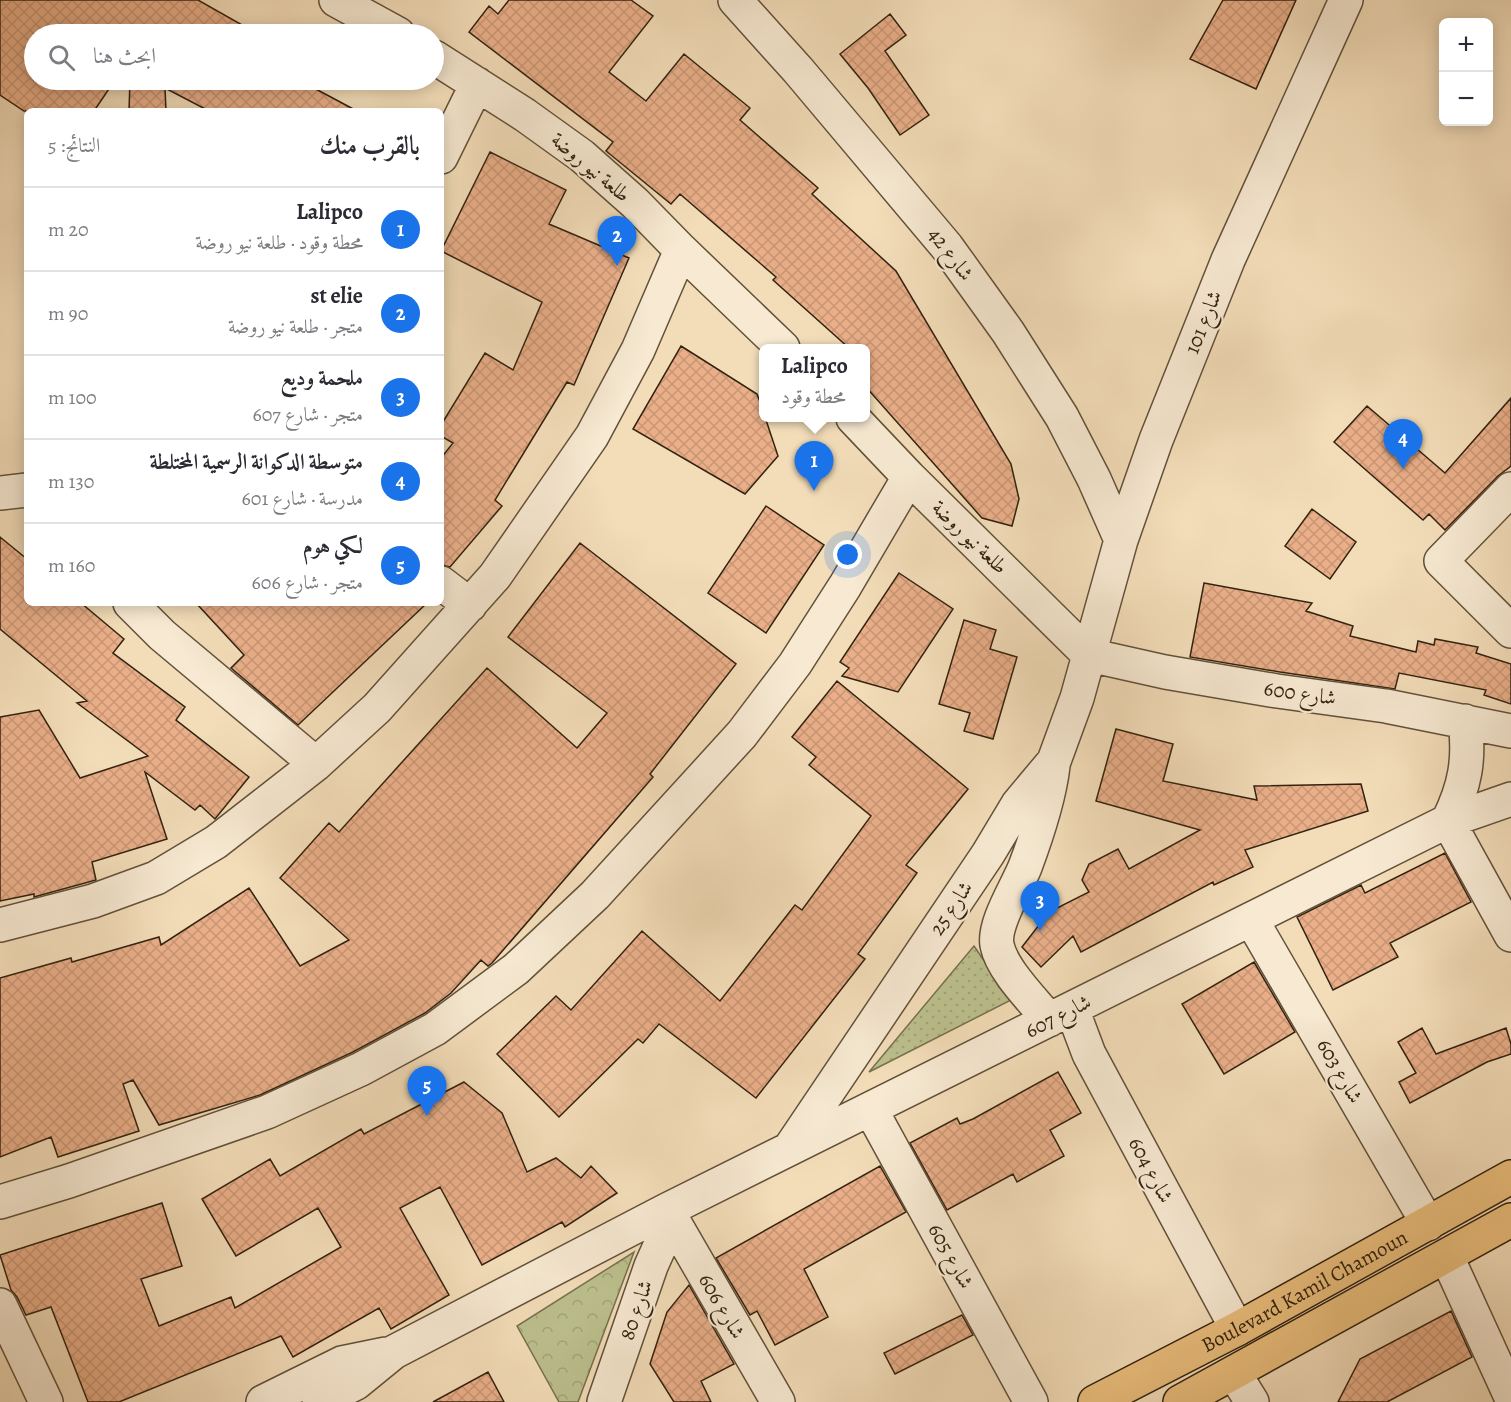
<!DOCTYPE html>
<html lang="ar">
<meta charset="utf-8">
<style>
:root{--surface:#fff;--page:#f2f2f3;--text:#2b2b33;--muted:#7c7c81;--line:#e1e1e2;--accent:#1a73e8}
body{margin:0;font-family:Alegreya,Amiri,serif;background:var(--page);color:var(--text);direction:rtl}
.controls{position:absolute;right:18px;top:18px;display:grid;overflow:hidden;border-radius:9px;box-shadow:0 3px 15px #0003}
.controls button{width:54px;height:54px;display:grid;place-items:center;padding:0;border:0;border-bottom:2px solid var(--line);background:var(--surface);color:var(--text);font:30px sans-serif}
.you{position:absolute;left:848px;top:555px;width:21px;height:21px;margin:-15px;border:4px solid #fff;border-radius:50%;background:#1a73e8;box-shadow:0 0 0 9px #1a73e833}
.badge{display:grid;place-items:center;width:39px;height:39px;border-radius:50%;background:var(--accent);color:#fff;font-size:20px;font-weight:700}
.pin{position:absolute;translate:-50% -50px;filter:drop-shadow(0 2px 3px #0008)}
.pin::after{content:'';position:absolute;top:32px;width:21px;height:18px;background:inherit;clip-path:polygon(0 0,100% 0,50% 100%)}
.popup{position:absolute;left:759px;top:344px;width:111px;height:78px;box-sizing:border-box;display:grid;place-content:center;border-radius:9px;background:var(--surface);filter:drop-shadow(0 2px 4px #0005);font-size:20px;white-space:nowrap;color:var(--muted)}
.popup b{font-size:22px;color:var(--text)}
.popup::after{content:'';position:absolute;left:50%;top:100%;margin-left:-12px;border:12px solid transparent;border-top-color:var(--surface)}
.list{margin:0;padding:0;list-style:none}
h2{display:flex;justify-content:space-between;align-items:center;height:78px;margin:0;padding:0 24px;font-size:26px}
h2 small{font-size:20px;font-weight:400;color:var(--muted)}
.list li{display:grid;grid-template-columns:39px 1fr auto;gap:18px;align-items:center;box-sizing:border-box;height:84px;padding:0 24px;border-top:2px solid var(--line)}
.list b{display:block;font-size:22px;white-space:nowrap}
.list p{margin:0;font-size:20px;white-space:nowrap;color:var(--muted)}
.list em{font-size:20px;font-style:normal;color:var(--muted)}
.icon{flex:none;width:33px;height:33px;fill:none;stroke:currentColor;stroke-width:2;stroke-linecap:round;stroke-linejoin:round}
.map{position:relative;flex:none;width:1511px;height:1402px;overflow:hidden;direction:ltr}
.search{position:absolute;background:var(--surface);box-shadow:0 3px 15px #0003;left:24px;top:24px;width:420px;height:66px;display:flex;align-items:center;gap:15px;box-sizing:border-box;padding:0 21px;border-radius:33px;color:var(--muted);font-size:22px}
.panel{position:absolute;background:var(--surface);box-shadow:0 3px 15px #0003;left:24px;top:108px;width:420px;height:498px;border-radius:9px;direction:rtl}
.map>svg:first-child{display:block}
.park{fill:url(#park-crowns);stroke:#77714f;stroke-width:1.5}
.garden{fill:url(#garden-dots);stroke:#77714f;stroke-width:1.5}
.building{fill:url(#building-cross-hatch);stroke:#322210;stroke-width:1.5}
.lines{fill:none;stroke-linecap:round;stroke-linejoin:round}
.minor-casing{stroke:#62513a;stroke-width:36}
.major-casing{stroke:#322210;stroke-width:36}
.minor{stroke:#f7e9d2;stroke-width:33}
.major{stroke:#eabe7c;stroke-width:33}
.labels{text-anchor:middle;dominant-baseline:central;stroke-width:4.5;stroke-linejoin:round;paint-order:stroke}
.street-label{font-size:21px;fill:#322210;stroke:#f7e9d2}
</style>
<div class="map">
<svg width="1511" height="1402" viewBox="0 0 1511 1402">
<defs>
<pattern id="park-crowns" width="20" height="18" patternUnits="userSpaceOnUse" patternTransform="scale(1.5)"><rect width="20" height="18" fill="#bcc08e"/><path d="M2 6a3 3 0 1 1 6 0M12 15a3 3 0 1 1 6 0" fill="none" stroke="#a2a579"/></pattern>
<pattern id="garden-dots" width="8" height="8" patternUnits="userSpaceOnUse" patternTransform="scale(1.5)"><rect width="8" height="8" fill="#bcc08e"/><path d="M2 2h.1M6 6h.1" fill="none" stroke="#a2a579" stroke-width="1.8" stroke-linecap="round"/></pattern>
<pattern id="building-cross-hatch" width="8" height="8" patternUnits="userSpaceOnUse" patternTransform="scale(1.5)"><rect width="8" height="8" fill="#eaaf89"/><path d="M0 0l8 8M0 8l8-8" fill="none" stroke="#c99675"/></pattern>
</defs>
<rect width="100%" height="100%" fill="#f3ddb9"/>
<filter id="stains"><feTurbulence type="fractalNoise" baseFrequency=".00333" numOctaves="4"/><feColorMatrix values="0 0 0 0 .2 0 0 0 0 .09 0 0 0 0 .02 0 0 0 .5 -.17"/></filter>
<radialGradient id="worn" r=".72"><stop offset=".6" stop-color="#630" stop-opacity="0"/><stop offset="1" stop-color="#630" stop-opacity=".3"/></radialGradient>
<!-- park -->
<path class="park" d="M 634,1252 L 578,1402 L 559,1402 L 517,1326 Z"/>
<!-- garden -->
<path class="garden" d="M 974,946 L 1011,1000 L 869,1072 Z"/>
<!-- building -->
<path class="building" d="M 0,0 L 198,0 L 258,34 L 34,34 L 34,80 L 115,80 L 94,111 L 24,111 L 0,95 Z
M 509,0 L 631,0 L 653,16 L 609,72 L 646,101 L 684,54 L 750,108 L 740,120 L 818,188 L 812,194 L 896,271 L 1011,464 L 1019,499 L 1012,526 L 982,518 L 865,386 L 865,348 L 849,348 L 773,280 L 776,277 L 680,194 L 671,204 L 606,151 L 613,142 L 469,32 L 489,6 L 498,14 Z
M 1223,0 L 1296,0 L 1256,89 L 1190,59 Z
M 890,14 L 906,35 L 885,51 L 929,115 L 900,135 L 868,88 L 840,54 Z
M 130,80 L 299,80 L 357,111 L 209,111 L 165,88 L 166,111 L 129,111 Z
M 490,152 L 566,190 L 549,224 L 629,258 L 574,385 L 567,382 L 495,500 L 502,506 L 450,567 L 441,565 L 441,458 L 453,443 L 441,436 L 441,425 L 485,353 L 513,370 L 542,302 L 441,251 Z
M 681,346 L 757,394 L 763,410 L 763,417 L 765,417 L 778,456 L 745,494 L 633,429 Z
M 1511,398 L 1511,466 L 1498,476 L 1445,530 L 1429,514 L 1423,520 L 1334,442 L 1367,406 L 1445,473 Z
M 766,506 L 824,545 L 766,633 L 708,593 Z
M 1312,509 L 1356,542 L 1330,579 L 1285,546 Z
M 0,537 L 27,559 L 27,603 L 81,603 L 124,639 L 113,653 L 185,707 L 176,720 L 249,777 L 215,819 L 200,805 L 195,810 L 145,772 L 167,839 L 92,862 L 96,880 L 34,897 L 34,894 L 0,901 L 0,717 L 39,710 L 80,778 L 148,756 L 77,703 L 87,701 L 0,629 Z
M 580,543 L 736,664 L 650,774 L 653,777 L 492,963 L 488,966 L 481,960 L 451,993 L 425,1013 L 353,1052 L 260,1095 L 159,1125 L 133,1080 L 123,1084 L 139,1131 L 58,1157 L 51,1137 L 0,1157 L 0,978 L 71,958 L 72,962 L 159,937 L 161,945 L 249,888 L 300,966 L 349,940 L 280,878 L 329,823 L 339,832 L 487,668 L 577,748 L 607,713 L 508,637 Z
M 899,573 L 953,609 L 898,692 L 842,676 L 849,668 L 840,662 Z
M 1204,583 L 1312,603 L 1306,611 L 1353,626 L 1350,636 L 1416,652 L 1418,641 L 1434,645 L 1435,639 L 1478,647 L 1476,653 L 1511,664 L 1511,704 L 1484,695 L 1486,690 L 1399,673 L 1395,689 L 1280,672 L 1190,657 Z
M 196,603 L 427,603 L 298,725 L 231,668 L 244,655 Z
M 964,620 L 996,630 L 990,649 L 1017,657 L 993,739 L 964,731 L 970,713 L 939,704 Z
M 837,681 L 968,789 L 906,865 L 917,873 L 858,954 L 865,959 L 756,1098 L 659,1024 L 643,1043 L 638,1039 L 559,1117 L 497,1054 L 556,996 L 571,1010 L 642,931 L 720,1001 L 795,905 L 802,910 L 871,816 L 809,765 L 816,757 L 792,737 Z
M 1116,729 L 1173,744 L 1163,781 L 1257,800 L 1254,786 L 1361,784 L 1368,811 L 1245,850 L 1253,867 L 1214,885 L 1213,882 L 1081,952 L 1073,936 L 1041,967 L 1022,947 L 1049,912 L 1089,892 L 1082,880 L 1089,864 L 1118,849 L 1129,869 L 1200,830 L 1096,801 Z
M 1445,853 L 1471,902 L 1390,943 L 1398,957 L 1333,990 L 1297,917 L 1361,885 L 1365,893 Z
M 1254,962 L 1295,1032 L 1224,1074 L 1182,1004 Z
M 1422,1028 L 1436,1054 L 1506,1028 L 1511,1044 L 1511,1054 L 1487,1062 L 1410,1103 L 1399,1082 L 1416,1073 L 1398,1042 Z
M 1058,1072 L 1081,1113 L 1050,1130 L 1064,1156 L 1017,1182 L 1013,1174 L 947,1210 L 910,1143 L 957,1118 L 960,1124 L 973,1119 Z
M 464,1082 L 502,1113 L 527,1172 L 556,1158 L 581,1178 L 591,1166 L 617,1193 L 565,1227 L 562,1222 L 482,1265 L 440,1187 L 400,1208 L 449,1295 L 391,1329 L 379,1308 L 293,1357 L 281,1336 L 119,1402 L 88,1402 L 51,1307 L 26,1315 L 17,1297 L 11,1290 L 0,1255 L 162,1203 L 182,1266 L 141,1279 L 159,1326 L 231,1297 L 235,1308 L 341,1247 L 318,1208 L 236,1256 L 202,1199 L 270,1159 L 280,1176 L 361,1129 L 364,1134 Z
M 880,1166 L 906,1212 L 804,1269 L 828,1317 L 775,1345 L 757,1311 L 750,1315 L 716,1258 Z
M 689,1285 L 734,1364 L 701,1381 L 711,1402 L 674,1402 L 650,1364 L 667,1312 Z
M 1451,1311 L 1472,1357 L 1387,1402 L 1338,1402 L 1360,1359 Z
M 962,1315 L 973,1335 L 895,1374 L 884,1353 Z
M 488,1372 L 504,1402 L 433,1402 Z"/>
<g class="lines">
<!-- minor casing -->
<g class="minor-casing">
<path id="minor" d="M 336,0 L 398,34
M 735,0 L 798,70 L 947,247 L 1008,332 L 1062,417 L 1094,479 L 1121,540
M 434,57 L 525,115 L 582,156 L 635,203 L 681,250 L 783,348
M 441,157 L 477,84
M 853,418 L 909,477 L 1089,655
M 1511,489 L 1441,561 L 1511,631
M 0,493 L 27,490
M 441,583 L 470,605
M 130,603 L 162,635 L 316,764
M 1089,655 L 1165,672 L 1277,691 L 1386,706 L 1511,731
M 1448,821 L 1511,935
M 1448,821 C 1465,786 1470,760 1465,721
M 1251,919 L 1428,1224
M 0,925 L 93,901 L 156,878 L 216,842 L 270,800 L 316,764 L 377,708 L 495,576 L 592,436 L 638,350 L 681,250
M 1072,1009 L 1089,1054 L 1237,1329
M 1049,1020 C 1033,1000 1002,970 997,945 C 993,924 1017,887 1025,867 C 1037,835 1049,800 1053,766
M 871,1110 L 1031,1402
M 790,1148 L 988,854 L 1018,804 L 1054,761 L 1077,698 L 1121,540 L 1156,440 L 1228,260 L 1346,0
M 0,1202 L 69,1181 L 267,1112 L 361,1069 L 435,1029 L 516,969 L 595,895 L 742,734 L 795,664 L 845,586 L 909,477
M 667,1210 L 778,1402
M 1447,1257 L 1511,1397
M 0,1305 L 46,1402
M 1234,1373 L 1252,1402
M 263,1402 L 342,1363 L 386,1354
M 319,1402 L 356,1383 L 394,1352 L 667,1210 L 1448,821 L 1511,799
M 604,1402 L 651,1266 L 672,1219"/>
</g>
<!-- major casing -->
<g class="major-casing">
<g id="major">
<path id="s1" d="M 1095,1402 L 1237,1329 L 1511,1177"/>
<path d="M 1180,1402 L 1511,1220"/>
</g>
</g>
<!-- minor -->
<use href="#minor" class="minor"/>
<!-- major -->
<use href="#major" class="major"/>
</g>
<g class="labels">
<!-- street labels -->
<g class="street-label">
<text transform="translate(591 167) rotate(40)">طلعة نيو روضة</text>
<text transform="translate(951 254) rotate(53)">شارع 42</text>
<text transform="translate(1203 322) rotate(-68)">شارع 101</text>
<text transform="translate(970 537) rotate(44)">طلعة نيو روضة</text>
<text transform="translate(1300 693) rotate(8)">شارع 600</text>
<text transform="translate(951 908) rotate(-56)">شارع 25</text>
<text transform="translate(1058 1016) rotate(-27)">شارع 607</text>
<text transform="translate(1340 1071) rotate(60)">شارع 603</text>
<text transform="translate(1151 1170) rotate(62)">شارع 604</text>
<text transform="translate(951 1256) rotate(61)">شارع 605</text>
<text stroke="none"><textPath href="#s1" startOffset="237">Boulevard Kamil Chamoun</textPath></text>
<text transform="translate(722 1306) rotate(60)">شارع 606</text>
<text transform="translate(636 1310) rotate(-71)">شارع 80</text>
</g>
</g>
<rect width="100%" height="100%" filter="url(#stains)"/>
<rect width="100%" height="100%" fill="url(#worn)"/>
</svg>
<div class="controls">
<button>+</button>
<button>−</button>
</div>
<div class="you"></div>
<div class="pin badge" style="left:814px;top:491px">1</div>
<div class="popup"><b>Lalipco</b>محطة وقود</div>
<div class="pin badge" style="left:617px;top:266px">2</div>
<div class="pin badge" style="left:1040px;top:931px">3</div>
<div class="pin badge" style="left:1403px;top:469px">4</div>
<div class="pin badge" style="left:427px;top:1116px">5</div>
<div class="search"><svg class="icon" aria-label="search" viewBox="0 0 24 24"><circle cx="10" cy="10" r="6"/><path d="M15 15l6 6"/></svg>ابحث هنا</div>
<section class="panel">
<h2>بالقرب منك<small>النتائج: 5</small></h2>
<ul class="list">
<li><span class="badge">1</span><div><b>Lalipco</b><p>محطة وقود · طلعة نيو روضة</p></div><em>20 m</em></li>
<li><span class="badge">2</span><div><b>st elie</b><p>متجر · طلعة نيو روضة</p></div><em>90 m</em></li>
<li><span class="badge">3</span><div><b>ملحمة وديع</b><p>متجر · شارع 607</p></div><em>100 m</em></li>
<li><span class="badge">4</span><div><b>متوسطة الدكوانة الرسمية المختلطة</b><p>مدرسة · شارع 601</p></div><em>130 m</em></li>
<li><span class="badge">5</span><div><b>لكي هوم</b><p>متجر · شارع 606</p></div><em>160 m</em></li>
</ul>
</section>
</div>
